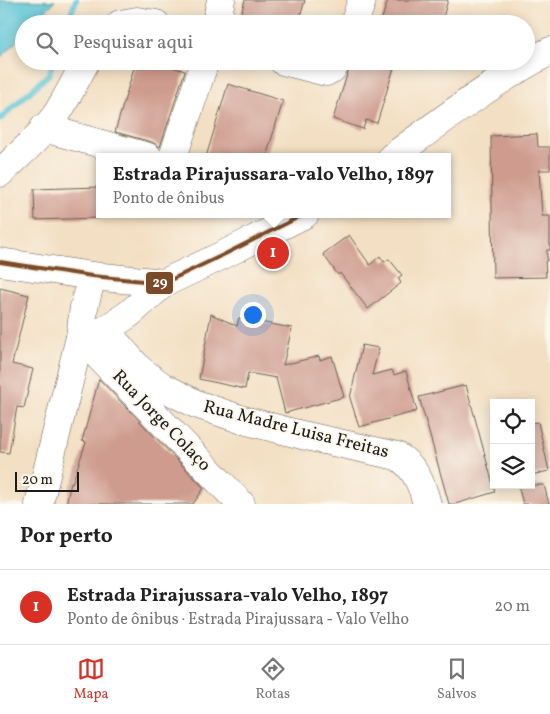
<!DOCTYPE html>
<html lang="pt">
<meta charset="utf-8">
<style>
:root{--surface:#fff;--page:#f2f2f2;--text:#222;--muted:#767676;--line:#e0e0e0;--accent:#d93025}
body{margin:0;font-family:Vollkorn,serif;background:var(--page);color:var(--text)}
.controls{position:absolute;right:15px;bottom:15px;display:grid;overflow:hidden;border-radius:0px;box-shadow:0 2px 12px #0003}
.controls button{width:45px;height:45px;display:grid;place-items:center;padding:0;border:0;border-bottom:1px solid var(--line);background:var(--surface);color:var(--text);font:25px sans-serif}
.scale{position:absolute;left:15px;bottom:12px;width:64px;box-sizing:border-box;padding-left:5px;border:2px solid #1c1c1c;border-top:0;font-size:14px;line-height:18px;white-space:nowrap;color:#1c1c1c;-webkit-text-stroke:4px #fbf7ec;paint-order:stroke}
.you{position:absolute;left:252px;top:314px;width:18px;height:18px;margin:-12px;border:4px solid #fff;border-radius:50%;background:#1a73e8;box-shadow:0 0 0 8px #1a73e833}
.badge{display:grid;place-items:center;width:32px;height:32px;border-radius:50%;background:var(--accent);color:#fff;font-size:16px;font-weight:700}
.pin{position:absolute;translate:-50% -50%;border:2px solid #fff;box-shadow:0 1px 5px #0006}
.popup{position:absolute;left:96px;top:153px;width:355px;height:65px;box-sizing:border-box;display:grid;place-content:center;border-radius:0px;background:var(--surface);filter:drop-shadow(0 1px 4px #0005);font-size:16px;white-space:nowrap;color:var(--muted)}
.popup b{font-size:19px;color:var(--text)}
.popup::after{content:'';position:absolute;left:50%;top:100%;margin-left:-10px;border:10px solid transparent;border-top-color:var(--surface)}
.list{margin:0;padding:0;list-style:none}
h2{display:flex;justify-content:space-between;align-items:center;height:65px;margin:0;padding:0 20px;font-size:21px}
h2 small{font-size:16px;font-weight:400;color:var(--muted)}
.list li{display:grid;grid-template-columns:32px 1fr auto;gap:15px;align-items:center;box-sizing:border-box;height:75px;padding:0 20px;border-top:1px solid var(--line)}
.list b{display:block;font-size:19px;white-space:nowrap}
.list p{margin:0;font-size:16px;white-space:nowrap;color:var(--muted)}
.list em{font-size:16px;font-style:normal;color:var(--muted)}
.icon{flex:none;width:28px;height:28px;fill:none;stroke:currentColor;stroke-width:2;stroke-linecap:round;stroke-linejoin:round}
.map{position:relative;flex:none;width:550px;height:504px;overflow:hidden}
.search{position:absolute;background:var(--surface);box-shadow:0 2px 12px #0003;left:15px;right:15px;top:15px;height:55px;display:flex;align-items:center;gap:12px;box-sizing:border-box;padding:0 18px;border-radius:28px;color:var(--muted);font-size:19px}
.sheet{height:140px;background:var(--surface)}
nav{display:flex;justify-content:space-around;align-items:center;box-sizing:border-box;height:70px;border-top:1px solid var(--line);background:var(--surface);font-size:14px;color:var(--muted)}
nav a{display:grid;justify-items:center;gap:2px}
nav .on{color:var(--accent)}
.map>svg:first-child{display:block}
.water{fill:#5bc5d6;stroke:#3c7079}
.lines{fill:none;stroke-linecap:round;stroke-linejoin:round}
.stream{stroke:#5bc5d6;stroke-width:6}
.building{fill:#ce9b8e}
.minor-casing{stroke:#676056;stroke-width:29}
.major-casing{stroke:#676056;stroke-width:29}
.minor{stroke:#fff;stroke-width:28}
.major{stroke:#fff;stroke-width:28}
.bus-1-casing{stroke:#fbf7ec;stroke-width:8}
.bus-1{stroke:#7a4b2a;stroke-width:4}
.labels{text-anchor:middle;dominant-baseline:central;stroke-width:4;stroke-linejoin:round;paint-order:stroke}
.street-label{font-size:18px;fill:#1c1c1c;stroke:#fbf7ec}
.line-badge{stroke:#fbf7ec;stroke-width:2}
.badge-label{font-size:14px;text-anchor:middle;font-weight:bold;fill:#fff}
</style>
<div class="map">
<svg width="550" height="504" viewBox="0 0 550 504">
<rect width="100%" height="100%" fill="#fbf7ec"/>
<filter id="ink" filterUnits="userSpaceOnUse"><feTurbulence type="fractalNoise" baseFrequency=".02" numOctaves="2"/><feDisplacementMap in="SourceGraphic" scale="10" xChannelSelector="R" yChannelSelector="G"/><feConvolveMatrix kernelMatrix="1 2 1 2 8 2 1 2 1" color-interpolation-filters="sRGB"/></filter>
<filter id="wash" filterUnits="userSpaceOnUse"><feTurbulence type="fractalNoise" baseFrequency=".0096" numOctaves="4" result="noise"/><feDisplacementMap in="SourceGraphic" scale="20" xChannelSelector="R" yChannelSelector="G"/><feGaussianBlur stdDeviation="1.12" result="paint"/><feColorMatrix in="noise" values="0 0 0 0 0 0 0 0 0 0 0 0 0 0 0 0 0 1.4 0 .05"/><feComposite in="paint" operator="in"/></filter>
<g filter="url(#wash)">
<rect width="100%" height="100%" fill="#f3dfc3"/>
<!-- water -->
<path class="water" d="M 0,0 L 55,1 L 33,24 L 24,24 L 24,33 L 3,56 L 0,54 Z"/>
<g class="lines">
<!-- stream -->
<path class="stream" d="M 67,24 L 76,0
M 0,119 L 49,74 L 54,61"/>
</g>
<g id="blocks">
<!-- building -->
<path class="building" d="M 245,0 L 305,0 L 298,24 L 273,24 L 241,14 Z
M 388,0 L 448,0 L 441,24 L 380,24 Z
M 136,61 L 152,61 L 185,71 L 160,147 L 152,142 L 115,132 Z
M 353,61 L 396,61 L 377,123 L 366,120 L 363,129 L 333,119 L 347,75 Z
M 228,84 L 283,101 L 266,157 L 206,157 Z
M 537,134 L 538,147 L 550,147 L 550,170 L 539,170 L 542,216 L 550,216 L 550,250 L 547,250 L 547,261 L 545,261 L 546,277 L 493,278 L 491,136 Z
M 99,187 L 99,218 L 35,220 L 34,189 Z
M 349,235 L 370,265 L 380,256 L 384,262 L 389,259 L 402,275 L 398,278 L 401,283 L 368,309 L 340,273 L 338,275 L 323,254 Z
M 0,288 L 29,295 L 12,364 L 33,369 L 24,408 L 17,407 L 9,453 L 0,452 Z
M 211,314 L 237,326 L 239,318 L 292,328 L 283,365 L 319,356 L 320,360 L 332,356 L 344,397 L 285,413 L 276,378 L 248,373 L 245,389 L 199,379 Z
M 362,345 L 379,348 L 372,375 L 392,370 L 394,375 L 406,371 L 417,411 L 359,427 L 350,398 Z
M 99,379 L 204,488 L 193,504 L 66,504 L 71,483 L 72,484 L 86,442 L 82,441 Z
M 466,385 L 495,492 L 455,504 L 449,504 L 419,397 Z
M 538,422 L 549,471 L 531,475 L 531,423 Z
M 518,485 L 544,485 L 549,504 L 523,504 Z"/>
</g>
</g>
<g filter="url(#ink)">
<use href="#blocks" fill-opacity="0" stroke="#676056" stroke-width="1"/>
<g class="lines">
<!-- minor casing -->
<g class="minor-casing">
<path id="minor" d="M 120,24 L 137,21 L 156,24
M 216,24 L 221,0
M 354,24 L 362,0
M 283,61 L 326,72 L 332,69 L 338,61
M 44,128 L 148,157
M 173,157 L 205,61
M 0,173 C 19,155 40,137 56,115 C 67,98 76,79 86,61
M 164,283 L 129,314 L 105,330 L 80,337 L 241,504
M 105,330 L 139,369 L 163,387 L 196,404 L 243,420 L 302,435 L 397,456 C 415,466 422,485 427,504"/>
</g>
<!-- major casing -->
<g class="major-casing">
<path id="major" d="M 392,157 C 444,119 494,81 550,51
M 0,262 L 92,276 L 164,283 L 223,255 L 305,214
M 39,504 L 80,337 L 84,307 L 92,276"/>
</g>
<!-- minor -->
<use href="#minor" class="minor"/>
<!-- major -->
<use href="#major" class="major"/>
<!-- bus-1 casing -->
<g class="bus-1-casing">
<path id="bus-1" d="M 0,262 L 92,276 L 164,283 L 223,255 L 305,214"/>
</g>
<!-- bus-1 -->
<use href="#bus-1" class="bus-1"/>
</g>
</g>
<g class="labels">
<!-- street labels -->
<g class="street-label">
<text transform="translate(161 421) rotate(46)">Rua Jorge Colaço</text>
<text transform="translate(296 430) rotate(14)">Rua Madre Luisa Freitas</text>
</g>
</g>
<rect class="line-badge" x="145" y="271" width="29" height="24" rx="5" fill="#7a4b2a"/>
<g class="badge-label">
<text x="160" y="287">29</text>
</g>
</svg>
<div class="controls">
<button><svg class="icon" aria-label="locate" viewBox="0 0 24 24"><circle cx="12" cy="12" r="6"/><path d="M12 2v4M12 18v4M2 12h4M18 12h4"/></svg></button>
<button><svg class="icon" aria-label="layers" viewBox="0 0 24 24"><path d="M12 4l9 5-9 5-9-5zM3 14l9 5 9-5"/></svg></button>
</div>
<div class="scale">20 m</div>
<div class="you"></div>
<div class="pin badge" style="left:273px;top:253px">1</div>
<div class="popup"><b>Estrada Pirajussara-valo Velho, 1897</b>Ponto de ônibus</div>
<div class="search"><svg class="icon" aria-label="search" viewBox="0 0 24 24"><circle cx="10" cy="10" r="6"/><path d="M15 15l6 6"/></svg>Pesquisar aqui</div>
</div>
<section class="sheet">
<h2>Por perto<small></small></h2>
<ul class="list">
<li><span class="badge">1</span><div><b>Estrada Pirajussara-valo Velho, 1897</b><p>Ponto de ônibus · Estrada Pirajussara - Valo Velho</p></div><em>20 m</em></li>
</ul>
</section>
<nav>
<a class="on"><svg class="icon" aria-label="map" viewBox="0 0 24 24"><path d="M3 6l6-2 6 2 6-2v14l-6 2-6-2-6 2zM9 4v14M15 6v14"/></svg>Mapa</a>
<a><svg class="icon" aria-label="directions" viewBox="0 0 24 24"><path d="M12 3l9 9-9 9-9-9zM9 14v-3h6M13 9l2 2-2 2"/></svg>Rotas</a>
<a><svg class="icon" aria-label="saved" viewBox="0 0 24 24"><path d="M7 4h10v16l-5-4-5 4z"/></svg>Salvos</a>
</nav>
